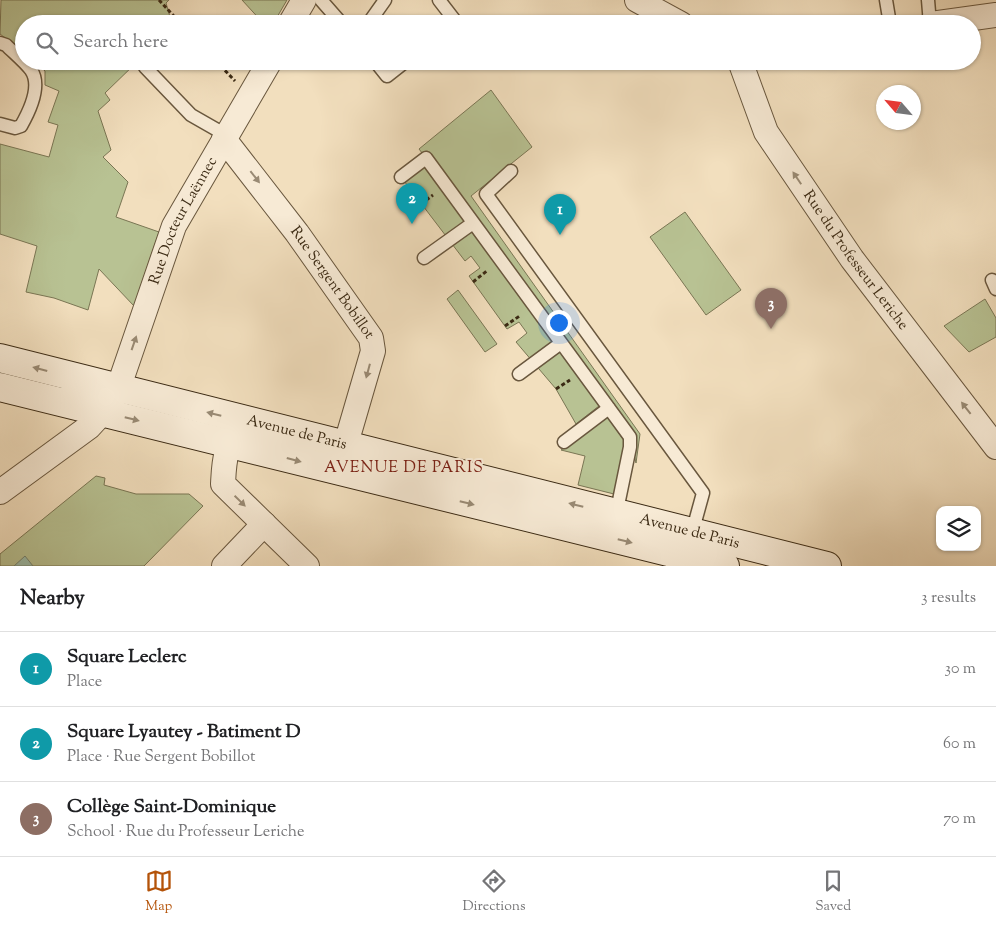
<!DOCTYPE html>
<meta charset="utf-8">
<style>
:root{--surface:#fff;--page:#f6f6f6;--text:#202124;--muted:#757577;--line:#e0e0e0;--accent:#b45309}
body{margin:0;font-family:"Sorts Mill Goudy",serif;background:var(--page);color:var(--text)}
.controls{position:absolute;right:15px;bottom:15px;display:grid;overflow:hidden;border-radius:10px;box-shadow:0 1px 4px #0004}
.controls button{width:45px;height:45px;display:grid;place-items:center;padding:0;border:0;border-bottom:1px solid var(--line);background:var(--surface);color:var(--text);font:25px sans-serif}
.compass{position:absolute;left:876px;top:85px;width:45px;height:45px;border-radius:50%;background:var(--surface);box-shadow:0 1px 4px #0004;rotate:298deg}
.you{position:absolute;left:558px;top:322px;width:18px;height:18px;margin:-12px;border:4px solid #fff;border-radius:50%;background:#1a73e8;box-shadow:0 0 0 8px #1a73e833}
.badge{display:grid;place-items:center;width:32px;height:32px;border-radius:50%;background:var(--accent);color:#fff;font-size:16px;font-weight:700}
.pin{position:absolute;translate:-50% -41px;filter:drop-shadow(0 1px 2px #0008)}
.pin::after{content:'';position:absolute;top:26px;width:18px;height:15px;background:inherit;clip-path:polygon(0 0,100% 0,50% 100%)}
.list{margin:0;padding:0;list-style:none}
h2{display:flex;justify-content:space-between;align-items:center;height:65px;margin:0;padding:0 20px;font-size:21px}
h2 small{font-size:16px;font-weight:400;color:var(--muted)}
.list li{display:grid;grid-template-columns:32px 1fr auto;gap:15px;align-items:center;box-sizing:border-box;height:75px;padding:0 20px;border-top:1px solid var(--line)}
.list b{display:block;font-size:19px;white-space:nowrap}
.list p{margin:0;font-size:16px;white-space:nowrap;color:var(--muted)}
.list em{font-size:16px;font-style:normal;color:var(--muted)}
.icon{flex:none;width:28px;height:28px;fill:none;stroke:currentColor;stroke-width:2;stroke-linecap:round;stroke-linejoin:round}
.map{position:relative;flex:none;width:996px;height:566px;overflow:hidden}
.search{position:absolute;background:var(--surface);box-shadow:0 1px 4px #0004;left:15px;right:15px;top:15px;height:55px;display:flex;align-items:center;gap:12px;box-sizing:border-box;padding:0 18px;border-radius:28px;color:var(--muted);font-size:19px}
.sheet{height:290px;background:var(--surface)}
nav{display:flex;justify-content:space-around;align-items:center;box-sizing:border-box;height:70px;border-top:1px solid var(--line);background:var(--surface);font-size:14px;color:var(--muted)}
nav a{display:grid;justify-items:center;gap:2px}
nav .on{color:var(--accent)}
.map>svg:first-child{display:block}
.green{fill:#b8c293;stroke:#7a7654}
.water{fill:#9cbdab;stroke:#75826f}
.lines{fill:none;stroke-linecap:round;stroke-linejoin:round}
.service-casing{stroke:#69573e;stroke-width:15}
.minor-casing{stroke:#69573e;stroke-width:26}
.secondary-casing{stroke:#3b2a14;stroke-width:30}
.path{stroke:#3b2a14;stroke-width:3;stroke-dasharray:4 2.5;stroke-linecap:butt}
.service{stroke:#f7ead5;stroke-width:12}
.minor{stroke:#f7ead5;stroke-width:24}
.secondary{stroke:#f7ead5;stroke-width:28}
.oneway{fill:#998a74}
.labels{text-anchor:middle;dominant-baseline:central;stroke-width:4;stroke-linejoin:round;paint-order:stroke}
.street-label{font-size:15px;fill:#3b2a14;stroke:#f7ead5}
.neighbourhood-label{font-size:16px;letter-spacing:1px;fill:#7a1f14;stroke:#f7ead5}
</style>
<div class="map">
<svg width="996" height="566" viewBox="0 0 996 566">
<rect width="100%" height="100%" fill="#f2dfbe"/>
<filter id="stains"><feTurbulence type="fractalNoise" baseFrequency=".004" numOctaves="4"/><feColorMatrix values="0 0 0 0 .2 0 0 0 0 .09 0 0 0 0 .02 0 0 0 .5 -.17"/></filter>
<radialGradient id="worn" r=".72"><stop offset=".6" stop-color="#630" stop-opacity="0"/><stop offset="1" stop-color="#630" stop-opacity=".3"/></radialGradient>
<!-- green -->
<path class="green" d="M 1,0 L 169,0 L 166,3 L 170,17 L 162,24 L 24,24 L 24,52 L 0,34 Z
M 242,0 L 287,0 L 273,24 L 264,24 Z
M 34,61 L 138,61 L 105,93 L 110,100 L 98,111 L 111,150 L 103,157 L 128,182 L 116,217 L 159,232 L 134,306 L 99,269 L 88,310 L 54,298 L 26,292 L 37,246 L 0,234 L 0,144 L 49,157 L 58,125 L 48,122 L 59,91 L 45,85 L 45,71 Z
M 491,90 L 532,147 L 471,196 L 640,434 L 636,463 L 630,437 L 604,402 L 576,424 L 556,389 L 516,342 L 527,333 L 519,322 L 507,329 L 469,276 L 480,268 L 471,256 L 465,261 L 401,177 L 426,158 L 419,149 Z
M 685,212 L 741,290 L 706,315 L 650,237 Z
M 458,290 L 497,344 L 485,352 L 447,299 Z
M 985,299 L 996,318 L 996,337 L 969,352 L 944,326 Z
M 607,416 L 625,442 L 614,494 L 578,485 L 585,456 L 561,450 Z
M 96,476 L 105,478 L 104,485 L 136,494 L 189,494 L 203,506 L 144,566 L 0,566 L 0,554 Z"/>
<!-- water -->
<path class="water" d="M 25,556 L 33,566 L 14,566 Z"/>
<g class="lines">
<!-- service casing -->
<g class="service-casing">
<path id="service" d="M 321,0 L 342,24
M 439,0 L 456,22 L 453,24
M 886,0 L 890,24
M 928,0 L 930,24
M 368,24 L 385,0
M 0,43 L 6,45 C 14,53 24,61 31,70 C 42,86 29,112 21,126 L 15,128 L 0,124
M 375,61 L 387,76 L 406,61
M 145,67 L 191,115 L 226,135
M 511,171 L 486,194 L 703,493 L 692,533
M 401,177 L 426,158 L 630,437 L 630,447 L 616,515
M 424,258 L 473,223
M 992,280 L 996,289
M 519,374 L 561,343
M 564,442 L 609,408"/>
</g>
<!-- minor casing -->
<g class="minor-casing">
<g id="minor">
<path d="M 637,0 L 681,24"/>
<path d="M 290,24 L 304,0"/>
<path d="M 931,24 L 996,15"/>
<path id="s1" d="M 740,61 L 766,132 L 852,259 L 996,447"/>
<path id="s2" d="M 224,139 L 297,233 L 371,338 L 373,351 L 345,447 L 353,461"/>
<path id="s3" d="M 72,395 C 92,400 100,403 118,389 L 174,226 L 270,61"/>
<path d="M 243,434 C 224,440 224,466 223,484 L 307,566"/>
<path d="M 0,492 L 89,427 L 113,401"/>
<path d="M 224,566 L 264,524"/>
</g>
</g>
<!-- secondary casing -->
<g class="secondary-casing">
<g id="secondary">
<path id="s4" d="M 0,358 L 827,566"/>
<path d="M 0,387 L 725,566"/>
</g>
</g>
<!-- path -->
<path class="path" d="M 159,0 L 181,24
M 216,61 L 235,81
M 421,204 L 433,195
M 473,282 L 488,270
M 505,326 L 521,315
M 556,389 L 570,380"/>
<!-- service -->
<use href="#service" class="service"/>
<!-- minor -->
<use href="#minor" class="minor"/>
<!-- secondary -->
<use href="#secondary" class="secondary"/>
</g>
<!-- one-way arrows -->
<defs><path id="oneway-solid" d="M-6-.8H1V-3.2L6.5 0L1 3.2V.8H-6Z" transform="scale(1.25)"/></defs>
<g class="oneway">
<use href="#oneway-solid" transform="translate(255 177) rotate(52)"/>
<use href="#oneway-solid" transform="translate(797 178) rotate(-124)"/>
<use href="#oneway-solid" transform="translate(134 343) rotate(-71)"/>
<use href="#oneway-solid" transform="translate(40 369) rotate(-165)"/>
<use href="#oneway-solid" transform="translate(368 371) rotate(105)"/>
<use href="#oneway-solid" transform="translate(966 408) rotate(-128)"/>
<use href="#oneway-solid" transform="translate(214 414) rotate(-166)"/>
<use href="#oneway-solid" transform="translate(132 419) rotate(14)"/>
<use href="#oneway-solid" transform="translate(294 460) rotate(15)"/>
<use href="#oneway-solid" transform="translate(240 501) rotate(44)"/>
<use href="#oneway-solid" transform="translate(467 503) rotate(14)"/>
<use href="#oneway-solid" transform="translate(576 505) rotate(-166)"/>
<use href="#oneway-solid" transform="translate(625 541) rotate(14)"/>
</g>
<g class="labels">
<!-- street labels -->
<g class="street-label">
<text stroke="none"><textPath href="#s3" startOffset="230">Rue Docteur Laënnec</textPath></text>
<text stroke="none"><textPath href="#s1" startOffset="232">Rue du Professeur Leriche</textPath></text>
<text stroke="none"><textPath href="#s2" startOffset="180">Rue Sergent Bobillot</textPath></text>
<text stroke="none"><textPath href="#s4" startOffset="306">Avenue de Paris</textPath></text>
<text stroke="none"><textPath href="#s4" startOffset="711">Avenue de Paris</textPath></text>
</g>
<!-- neighbourhood labels -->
<g class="neighbourhood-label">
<text x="404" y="468">AVENUE DE PARIS</text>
</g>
</g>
<rect width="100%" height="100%" filter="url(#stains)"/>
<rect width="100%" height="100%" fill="url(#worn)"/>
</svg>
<div class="controls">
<button><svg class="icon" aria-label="layers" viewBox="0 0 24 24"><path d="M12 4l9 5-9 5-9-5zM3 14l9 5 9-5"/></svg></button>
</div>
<svg class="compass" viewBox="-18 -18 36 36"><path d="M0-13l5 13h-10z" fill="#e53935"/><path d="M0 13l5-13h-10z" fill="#757577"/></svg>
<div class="you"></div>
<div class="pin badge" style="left:560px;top:235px;background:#0f9aa8">1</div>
<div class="pin badge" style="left:412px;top:224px;background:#0f9aa8">2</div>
<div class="pin badge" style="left:771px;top:329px;background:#8d6e63">3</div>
<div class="search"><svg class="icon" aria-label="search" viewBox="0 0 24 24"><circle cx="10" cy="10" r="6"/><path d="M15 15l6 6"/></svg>Search here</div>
</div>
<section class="sheet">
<h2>Nearby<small>3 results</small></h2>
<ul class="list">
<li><span class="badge" style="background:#0f9aa8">1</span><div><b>Square Leclerc</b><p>Place</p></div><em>30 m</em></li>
<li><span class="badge" style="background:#0f9aa8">2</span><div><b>Square Lyautey - Batiment D</b><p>Place · Rue Sergent Bobillot</p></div><em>60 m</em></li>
<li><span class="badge" style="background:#8d6e63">3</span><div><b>Collège Saint-Dominique</b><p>School · Rue du Professeur Leriche</p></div><em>70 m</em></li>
</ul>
</section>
<nav>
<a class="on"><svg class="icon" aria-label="map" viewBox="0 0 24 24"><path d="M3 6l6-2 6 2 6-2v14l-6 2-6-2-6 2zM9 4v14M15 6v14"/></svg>Map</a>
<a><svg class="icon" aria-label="directions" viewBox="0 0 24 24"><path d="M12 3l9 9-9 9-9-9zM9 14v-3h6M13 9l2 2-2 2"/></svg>Directions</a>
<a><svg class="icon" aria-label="saved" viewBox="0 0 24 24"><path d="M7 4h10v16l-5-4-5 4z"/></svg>Saved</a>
</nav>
